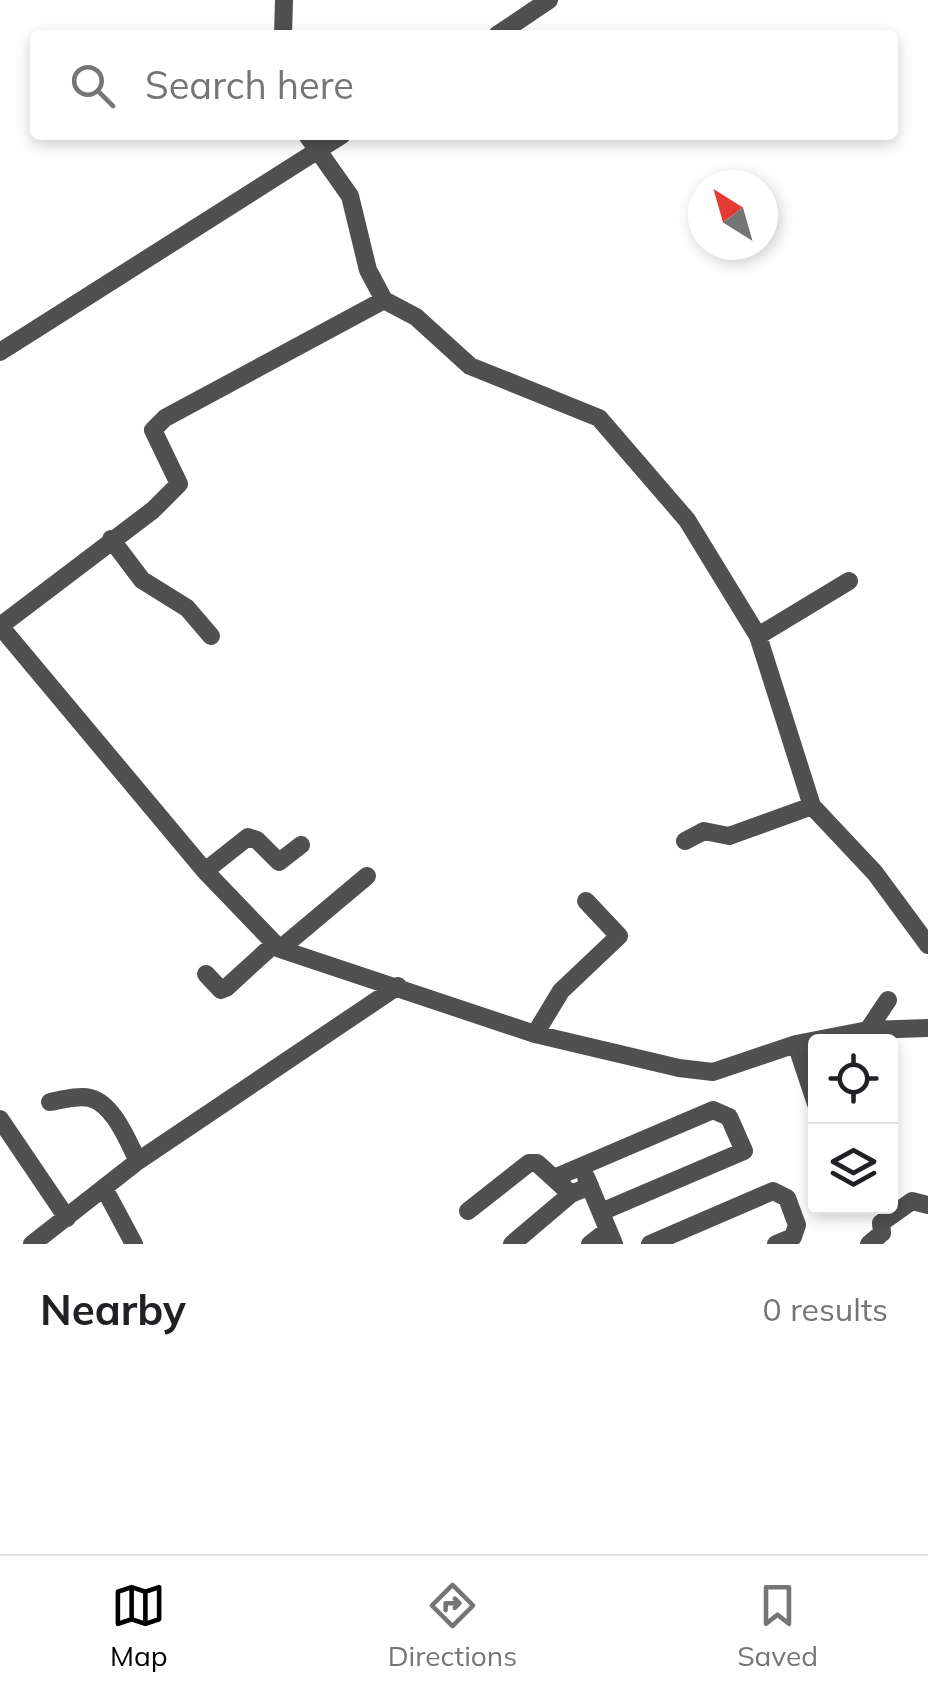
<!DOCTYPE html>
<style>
:root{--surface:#fff;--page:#f2f2f2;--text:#202124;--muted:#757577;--line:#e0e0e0;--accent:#000}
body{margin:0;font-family:Mulish,sans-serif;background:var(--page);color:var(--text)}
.controls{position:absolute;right:30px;bottom:30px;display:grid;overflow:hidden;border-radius:10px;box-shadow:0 5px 15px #0003}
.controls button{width:90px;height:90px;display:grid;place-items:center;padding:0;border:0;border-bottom:2px solid var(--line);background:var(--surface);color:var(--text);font:50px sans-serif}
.compass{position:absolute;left:688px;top:170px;width:90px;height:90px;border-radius:50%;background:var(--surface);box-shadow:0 5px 15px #0003;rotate:323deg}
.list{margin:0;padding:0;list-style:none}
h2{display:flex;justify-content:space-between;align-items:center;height:130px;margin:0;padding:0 40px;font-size:42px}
h2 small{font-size:32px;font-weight:400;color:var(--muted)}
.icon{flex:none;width:55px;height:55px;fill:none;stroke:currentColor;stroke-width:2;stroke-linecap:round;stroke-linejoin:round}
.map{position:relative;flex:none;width:928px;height:1244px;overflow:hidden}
.search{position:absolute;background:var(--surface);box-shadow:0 5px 15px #0003;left:30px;right:30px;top:30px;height:110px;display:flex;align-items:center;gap:25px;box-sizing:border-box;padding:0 35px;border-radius:10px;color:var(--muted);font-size:38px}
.sheet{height:310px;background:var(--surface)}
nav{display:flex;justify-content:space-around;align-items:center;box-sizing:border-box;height:140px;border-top:2px solid var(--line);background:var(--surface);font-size:28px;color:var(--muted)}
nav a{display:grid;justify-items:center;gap:5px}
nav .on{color:var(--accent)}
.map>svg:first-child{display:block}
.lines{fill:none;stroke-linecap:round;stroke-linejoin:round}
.minor{stroke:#505050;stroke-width:18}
</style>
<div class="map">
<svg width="928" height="1244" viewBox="0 0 928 1244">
<rect width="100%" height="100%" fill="#fff"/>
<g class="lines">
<!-- minor -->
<path class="minor" d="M 283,35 L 284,0
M 497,35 L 549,0
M 307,135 L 350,196 L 368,270 L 384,300 L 416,317 L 470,366 L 599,418 L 687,520 L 758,636 L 812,806 L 875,873 L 928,945
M 0,352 L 342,135
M 111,539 L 142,580 L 187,608 L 211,636
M 0,626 L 205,871 L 280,949 L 535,1034 L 679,1068 L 713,1072 L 796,1044 L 868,1030 L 928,1028
M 0,626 L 153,510 L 179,484 L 153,430 L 165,418 L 384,300
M 758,636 L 849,581
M 685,841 L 704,831 L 729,836 L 812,806
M 205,871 L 248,837 L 257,840 L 279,862 L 301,845
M 280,949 L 367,876
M 206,974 L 221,990 L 226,988 L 272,946
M 868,1030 L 888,1000
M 535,1034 L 561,991 L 619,936 L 586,901
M 796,1044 L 816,1104
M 50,1102 C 61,1100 79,1095 90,1098 C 114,1104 128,1142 138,1161
M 0,1119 L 67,1218
M 586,1177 L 614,1244
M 554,1178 L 713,1110 L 729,1117 L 744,1151 L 601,1212
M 104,1188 L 134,1244
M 468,1211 L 529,1163 L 537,1163 L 571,1194
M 32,1244 L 138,1161 L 398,986
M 512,1244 L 571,1194 L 590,1186
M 590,1244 L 608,1230
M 650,1244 L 773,1191 L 787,1198 L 797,1225 L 793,1237 L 776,1244
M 869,1244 L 882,1233 L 881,1223 L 912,1201 L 928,1205"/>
</g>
</svg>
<div class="controls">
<button><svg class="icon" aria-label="locate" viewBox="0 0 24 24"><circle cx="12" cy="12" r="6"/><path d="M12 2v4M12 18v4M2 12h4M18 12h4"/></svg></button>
<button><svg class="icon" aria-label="layers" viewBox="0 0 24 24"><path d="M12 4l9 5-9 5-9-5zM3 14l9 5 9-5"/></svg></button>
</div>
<svg class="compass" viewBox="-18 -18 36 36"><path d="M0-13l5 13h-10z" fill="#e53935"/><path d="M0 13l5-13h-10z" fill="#757577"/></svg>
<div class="search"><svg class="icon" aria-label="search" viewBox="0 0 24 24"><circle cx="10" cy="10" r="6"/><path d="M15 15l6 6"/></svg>Search here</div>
</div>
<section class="sheet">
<h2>Nearby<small>0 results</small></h2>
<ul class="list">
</ul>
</section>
<nav>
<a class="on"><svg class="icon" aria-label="map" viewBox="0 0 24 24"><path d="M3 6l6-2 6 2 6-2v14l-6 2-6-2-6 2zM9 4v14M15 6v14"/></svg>Map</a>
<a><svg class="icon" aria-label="directions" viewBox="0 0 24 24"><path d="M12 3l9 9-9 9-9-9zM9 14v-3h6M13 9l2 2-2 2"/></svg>Directions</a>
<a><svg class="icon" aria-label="saved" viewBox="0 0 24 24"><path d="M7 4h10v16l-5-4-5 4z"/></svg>Saved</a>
</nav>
